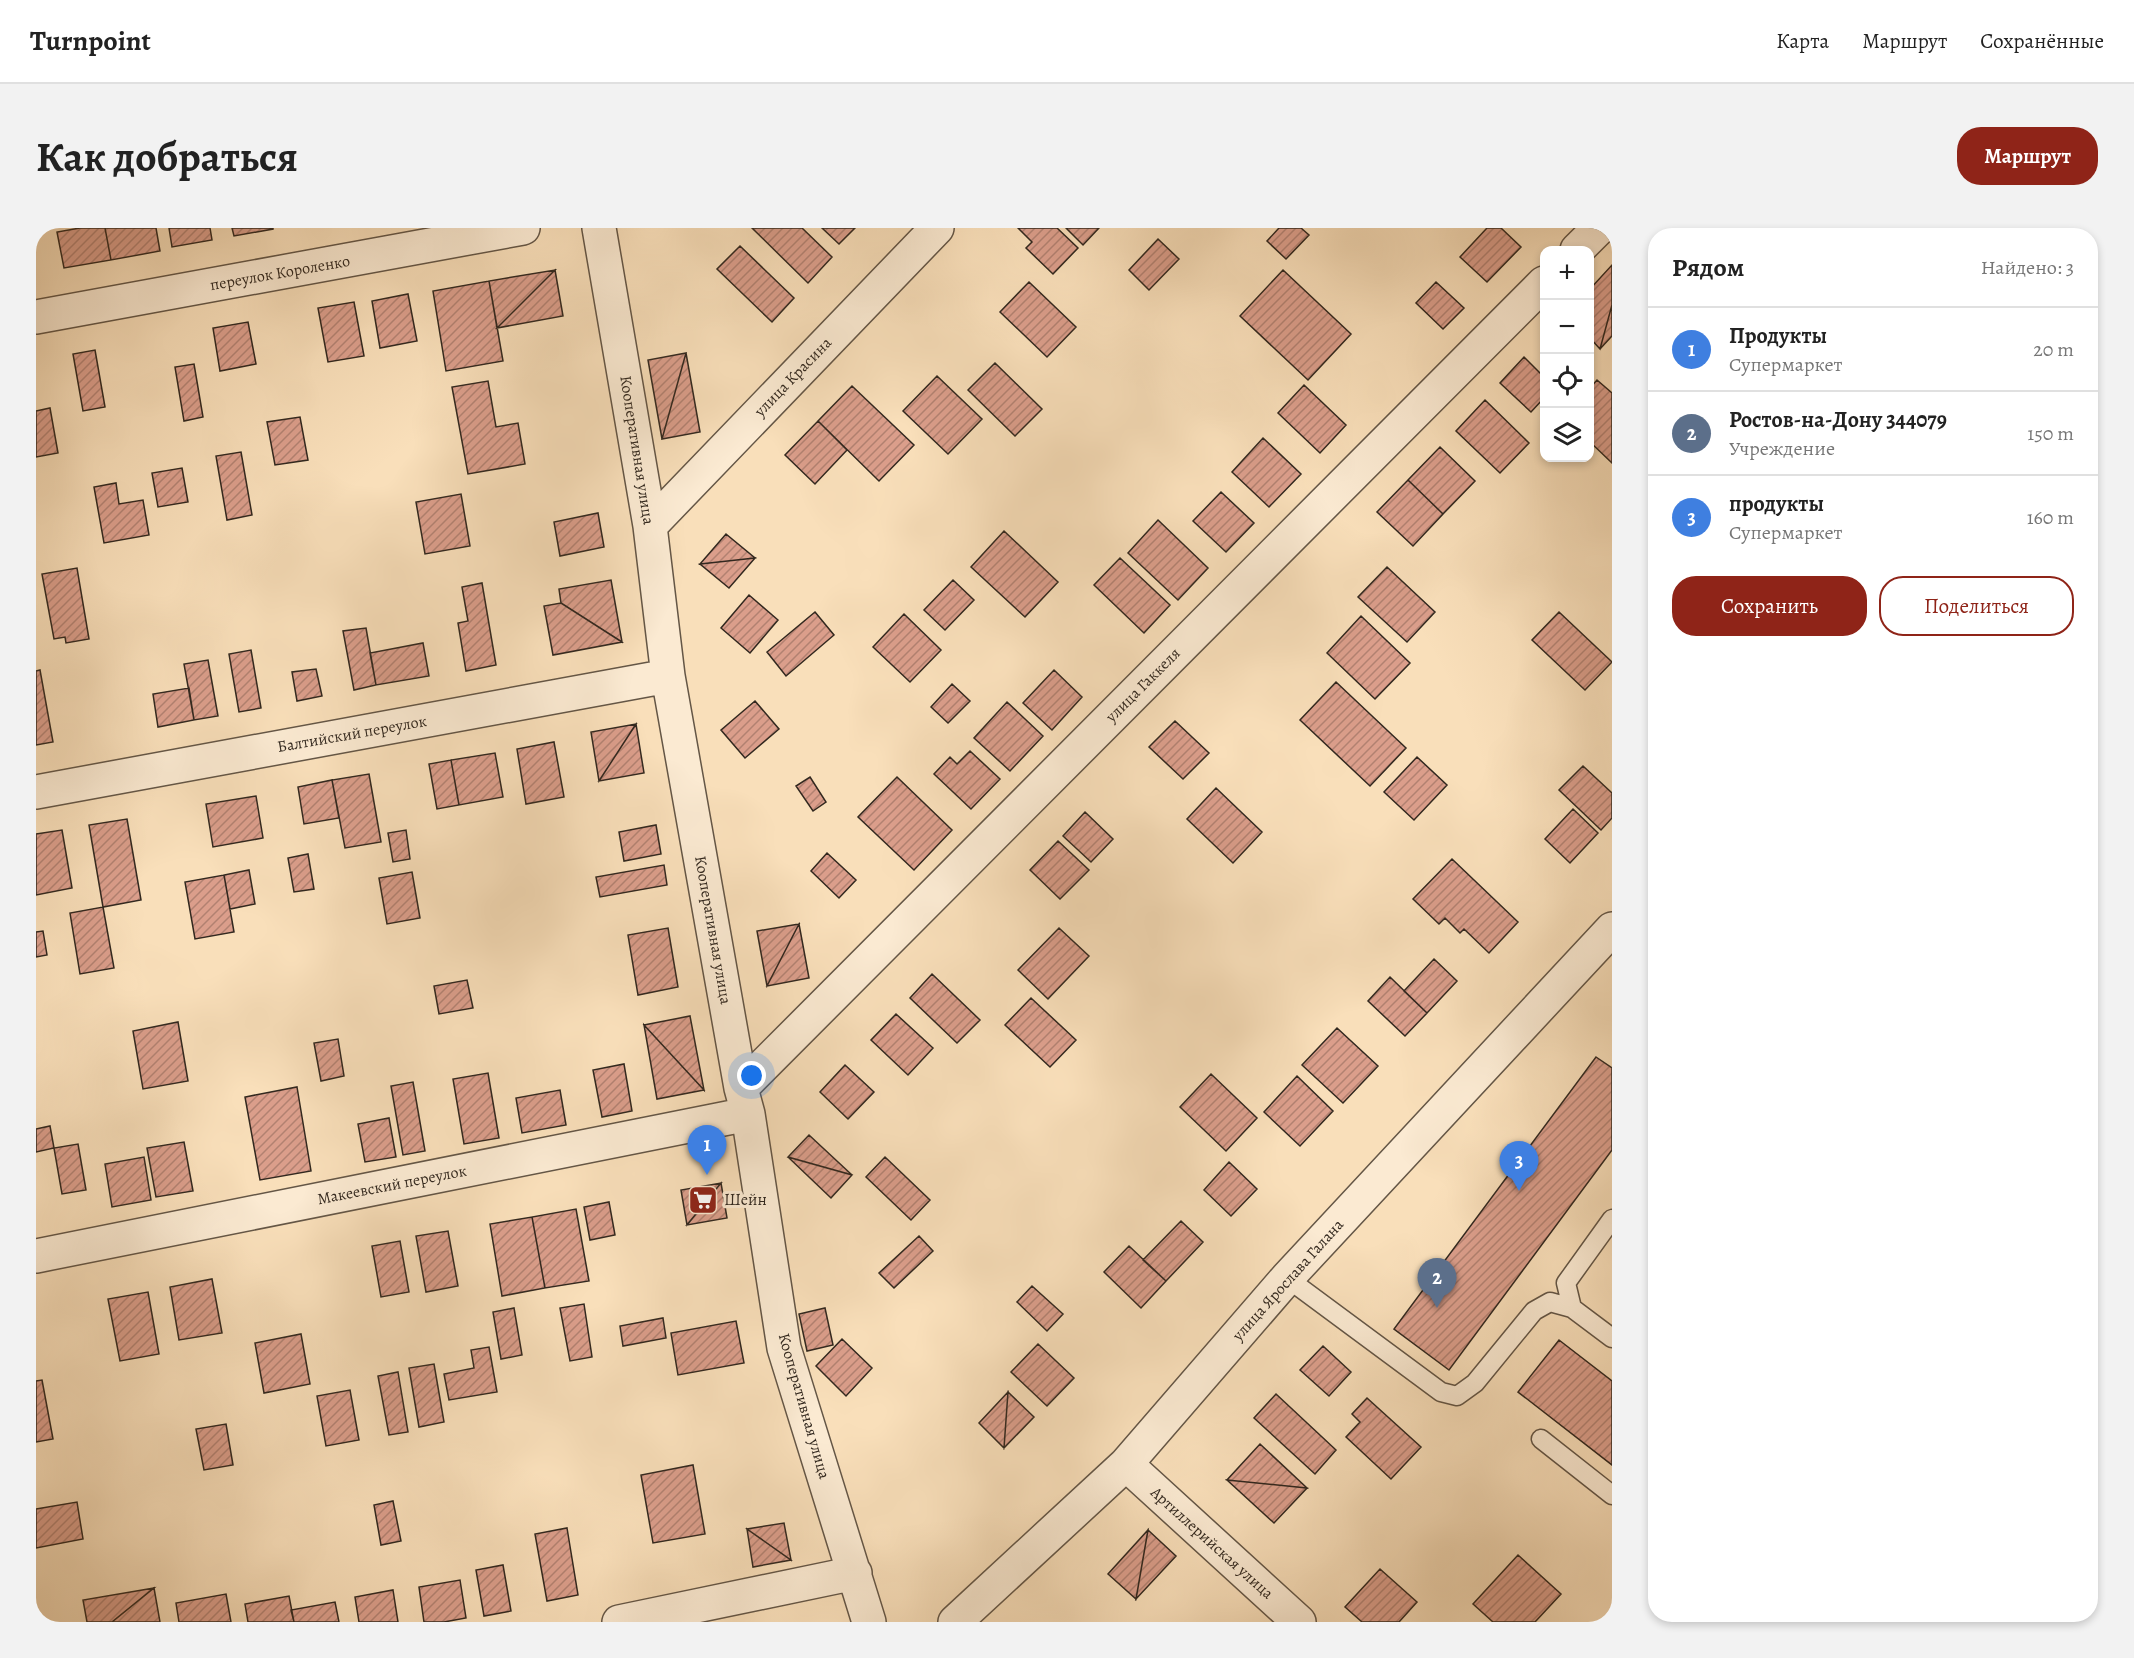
<!DOCTYPE html>
<html lang="ru">
<meta charset="utf-8">
<style>
:root{--surface:#fff;--page:#f2f2f2;--text:#222;--muted:#767676;--line:#e0e0e0;--accent:#8f2418}
body{margin:0;font-family:Alegreya,serif;background:var(--page);color:var(--text)}
.controls{position:absolute;right:18px;top:18px;display:grid;overflow:hidden;border-radius:12px;box-shadow:0 3px 9px #0003}
.controls button{width:54px;height:54px;display:grid;place-items:center;padding:0;border:0;border-bottom:2px solid var(--line);background:var(--surface);color:var(--text);font:30px sans-serif}
.you{position:absolute;left:716px;top:848px;width:21px;height:21px;margin:-15px;border:4px solid #fff;border-radius:50%;background:#1a73e8;box-shadow:0 0 0 9px #1a73e833}
.badge{display:grid;place-items:center;width:39px;height:39px;border-radius:50%;background:var(--accent);color:#fff;font-size:20px;font-weight:700}
.pin{position:absolute;translate:-50% -50px;filter:drop-shadow(0 2px 3px #0008)}
.pin::after{content:'';position:absolute;top:32px;width:21px;height:18px;background:inherit;clip-path:polygon(0 0,100% 0,50% 100%)}
.list{margin:0;padding:0;list-style:none}
h2{display:flex;justify-content:space-between;align-items:center;height:78px;margin:0;padding:0 24px;font-size:26px}
h2 small{font-size:20px;font-weight:400;color:var(--muted)}
.list li{display:grid;grid-template-columns:39px 1fr auto;gap:18px;align-items:center;box-sizing:border-box;height:84px;padding:0 24px;border-top:2px solid var(--line)}
.list b{display:block;font-size:22px;white-space:nowrap}
.list p{margin:0;font-size:20px;white-space:nowrap;color:var(--muted)}
.list em{font-size:20px;font-style:normal;color:var(--muted)}
.actions{display:flex;gap:12px;padding:18px 24px}
.actions a{flex:1;padding:14px 0;border:2px solid var(--accent);border-radius:24px;text-align:center;font-size:21px;color:var(--accent)}
.actions .main{background:var(--accent);color:#fff}
.icon{flex:none;width:33px;height:33px;fill:none;stroke:currentColor;stroke-width:2;stroke-linecap:round;stroke-linejoin:round}
.map{position:relative;flex:none;width:1576px;height:1394px;overflow:hidden;border-radius:24px}
header{display:flex;align-items:center;gap:36px;box-sizing:border-box;height:84px;padding:0 30px;background:var(--surface);border-bottom:2px solid var(--line)}
header strong{font-size:28px}
nav{display:flex;gap:33px;margin-inline-start:auto;font-size:21px}
.intro{display:flex;align-items:center;justify-content:space-between;box-sizing:border-box;height:144px;padding:0 36px}
h1{margin:0;font-size:42px}
.button{padding:15px 27px;border-radius:24px;background:var(--accent);color:#fff;font-size:21px;font-weight:700}
main{display:flex;gap:36px;padding:0 36px}
aside{flex:1;background:var(--surface);border-radius:24px;box-shadow:0 3px 9px #0003}
.map>svg:first-child{display:block}
.building{fill:url(#building-hatch);stroke:#32281f;stroke-width:1.5}
.lines{fill:none;stroke-linecap:round;stroke-linejoin:round}
.lane-casing{stroke:#645646;stroke-width:21}
.street-casing{stroke:#645646;stroke-width:36}
.lane{stroke:#fbead2;stroke-width:18}
.street{stroke:#fbead2;stroke-width:33}
.labels{text-anchor:middle;dominant-baseline:central;stroke-width:6;stroke-linejoin:round;paint-order:stroke}
.street-label{font-size:16px;fill:#32281f;stroke:#fbead2}
.poi-label{font-size:16px;fill:#32281f;stroke:#fbead2;text-anchor:start}
</style>
<header>
<strong>Turnpoint</strong>
<nav><a>Карта</a><a>Маршрут</a><a>Сохранённые</a></nav>
</header>
<div class="intro"><h1>Как добраться</h1><a class="button">Маршрут</a></div>
<main>
<div class="map">
<svg width="1576" height="1394" viewBox="0 0 1576 1394">
<defs>
<pattern id="building-hatch" width="6" height="6" patternUnits="userSpaceOnUse" patternTransform="scale(1.5)"><rect width="6" height="6" fill="#db9e8b"/><path d="M-1 1l2-2M0 6l6-6M5 7l2-2" fill="none" stroke="#b28171"/></pattern>
</defs>
<rect width="100%" height="100%" fill="#f9dfba"/>
<filter id="stains"><feTurbulence type="fractalNoise" baseFrequency=".00333" numOctaves="4"/><feColorMatrix values="0 0 0 0 .2 0 0 0 0 .09 0 0 0 0 .02 0 0 0 .5 -.17"/></filter>
<radialGradient id="worn" r=".72"><stop offset=".6" stop-color="#630" stop-opacity="0"/><stop offset="1" stop-color="#630" stop-opacity=".3"/></radialGradient>
<!-- building -->
<path class="building" d="M 44,0 L 69,0 L 75,32 L 28,40 L 21,4 Z
M 69,0 L 120,0 L 124,23 L 75,32 Z
M 133,0 L 174,0 L 176,12 L 136,19 Z
M 196,0 L 237,0 L 237,1 L 198,8 Z
M 716,0 L 766,0 L 796,29 L 772,55 Z
M 786,0 L 819,0 L 803,16 Z
M 982,0 L 1021,0 L 1042,20 L 1017,46 L 990,20 L 996,14 Z
M 1030,0 L 1063,0 L 1047,17 Z
M 1243,0 L 1265,0 L 1273,7 L 1250,31 L 1231,13 Z
M 1451,0 L 1465,0 L 1485,19 L 1451,54 L 1424,29 Z
M 1122,11 L 1143,31 L 1113,62 L 1093,42 Z
M 704,18 L 758,70 L 736,94 L 681,41 Z
M 1576,37 L 1576,77 L 1564,121 L 1554,110 L 1554,61 Z
M 519,42 L 461,100 L 453,53 Z
M 519,42 L 527,88 L 461,100 Z
M 1247,42 L 1315,106 L 1272,152 L 1204,88 Z
M 453,53 L 467,133 L 410,143 L 397,63 Z
M 993,54 L 1040,99 L 1011,129 L 964,84 Z
M 1400,54 L 1428,80 L 1407,101 L 1380,75 Z
M 372,66 L 381,113 L 344,120 L 336,73 Z
M 318,74 L 328,128 L 292,134 L 282,80 Z
M 1576,77 L 1576,108 L 1564,121 Z
M 212,94 L 220,136 L 184,143 L 177,100 Z
M 59,122 L 69,179 L 47,183 L 37,126 Z
M 650,125 L 626,211 L 612,132 Z
M 650,125 L 664,204 L 626,211 Z
M 1488,129 L 1508,149 L 1508,170 L 1495,184 L 1464,155 Z
M 959,135 L 1006,181 L 979,208 L 932,162 Z
M 158,136 L 167,189 L 148,193 L 139,139 Z
M 901,148 L 946,191 L 912,226 L 867,183 Z
M 1561,152 L 1576,165 L 1576,235 L 1554,214 L 1554,160 Z
M 452,153 L 460,199 L 482,195 L 489,236 L 432,246 L 416,159 Z
M 1268,157 L 1310,197 L 1284,225 L 1242,185 Z
M 816,158 L 878,217 L 843,253 L 782,193 Z
M 1449,172 L 1493,215 L 1464,245 L 1420,203 Z
M 14,180 L 22,225 L 0,229 L 0,183 Z
M 264,189 L 272,232 L 239,237 L 231,194 Z
M 782,193 L 811,222 L 779,256 L 749,227 Z
M 1227,210 L 1265,246 L 1233,279 L 1196,244 Z
M 1404,219 L 1439,253 L 1407,286 L 1372,252 Z
M 205,224 L 216,287 L 191,292 L 180,228 Z
M 146,240 L 152,274 L 122,279 L 116,245 Z
M 1372,252 L 1407,286 L 1377,318 L 1341,284 Z
M 80,255 L 83,276 L 107,272 L 113,307 L 68,315 L 58,259 Z
M 1185,264 L 1218,295 L 1190,324 L 1157,293 Z
M 425,266 L 434,318 L 389,326 L 380,274 Z
M 562,285 L 568,319 L 524,328 L 518,294 Z
M 1122,292 L 1172,340 L 1142,372 L 1092,325 Z
M 968,303 L 1022,354 L 989,389 L 935,339 Z
M 690,306 L 719,330 L 664,336 Z
M 719,330 L 693,360 L 664,336 Z
M 1084,330 L 1134,377 L 1108,405 L 1058,357 Z
M 1351,339 L 1399,384 L 1371,414 L 1322,369 Z
M 41,340 L 53,411 L 30,415 L 29,409 L 18,411 L 6,346 Z
M 575,352 L 586,414 L 525,375 L 523,361 Z
M 917,352 L 938,372 L 909,402 L 888,382 Z
M 446,355 L 460,437 L 430,443 L 422,395 L 432,393 L 426,359 Z
M 713,367 L 742,392 L 714,425 L 685,400 Z
M 525,375 L 586,414 L 517,427 L 508,378 Z
M 779,384 L 798,407 L 750,448 L 731,424 Z
M 1523,384 L 1576,434 L 1549,462 L 1496,412 Z
M 868,386 L 905,422 L 874,454 L 837,419 Z
M 1325,388 L 1374,435 L 1339,471 L 1291,425 Z
M 330,400 L 340,457 L 318,462 L 307,403 Z
M 387,415 L 393,448 L 340,457 L 334,425 Z
M 215,422 L 225,480 L 203,484 L 193,426 Z
M 172,432 L 182,488 L 158,492 L 148,436 Z
M 280,441 L 286,468 L 261,473 L 256,444 Z
M 4,442 L 17,514 L 0,517 L 0,443 Z
M 1018,442 L 1046,469 L 1016,502 L 987,475 Z
M 1300,454 L 1370,520 L 1334,558 L 1264,492 Z
M 916,456 L 934,473 L 912,495 L 895,479 Z
M 153,460 L 158,492 L 122,499 L 117,466 Z
M 719,473 L 743,501 L 709,530 L 685,502 Z
M 971,474 L 1007,508 L 974,543 L 938,510 Z
M 1139,493 L 1173,525 L 1147,551 L 1113,519 Z
M 600,496 L 563,553 L 555,504 Z
M 600,496 L 608,545 L 563,553 Z
M 518,514 L 528,569 L 490,576 L 481,521 Z
M 934,523 L 964,551 L 935,581 L 898,546 L 914,529 L 921,536 Z
M 459,525 L 467,569 L 423,577 L 415,532 Z
M 1381,529 L 1411,557 L 1378,592 L 1348,564 Z
M 415,532 L 423,577 L 401,581 L 393,536 Z
M 1547,538 L 1576,565 L 1576,590 L 1565,602 L 1523,562 Z
M 333,546 L 345,614 L 309,620 L 296,552 Z
M 774,549 L 790,574 L 777,583 L 760,558 Z
M 861,549 L 916,602 L 878,642 L 822,589 Z
M 296,552 L 303,590 L 268,596 L 262,559 Z
M 1180,560 L 1226,604 L 1197,635 L 1151,591 Z
M 220,568 L 227,610 L 177,619 L 170,576 Z
M 1537,581 L 1562,605 L 1534,635 L 1509,611 Z
M 1049,584 L 1077,611 L 1055,634 L 1027,608 Z
M 91,591 L 105,672 L 67,679 L 53,597 Z
M 620,597 L 625,626 L 588,633 L 583,604 Z
M 26,602 L 36,660 L 0,667 L 0,606 Z
M 370,602 L 374,631 L 357,634 L 352,605 Z
M 1022,613 L 1053,642 L 1024,671 L 994,642 Z
M 791,625 L 820,652 L 803,670 L 775,643 Z
M 272,626 L 278,661 L 258,664 L 252,630 Z
M 1416,631 L 1482,694 L 1453,725 L 1428,701 L 1424,705 L 1409,690 L 1403,696 L 1377,671 Z
M 628,637 L 631,657 L 564,669 L 560,649 Z
M 213,642 L 219,676 L 194,681 L 188,647 Z
M 376,644 L 384,690 L 351,696 L 343,650 Z
M 188,647 L 198,704 L 159,711 L 149,654 Z
M 67,679 L 78,740 L 44,746 L 34,685 Z
M 763,696 L 731,758 L 721,703 Z
M 763,696 L 773,750 L 731,758 Z
M 632,700 L 642,759 L 602,767 L 592,707 Z
M 1023,700 L 1053,728 L 1012,771 L 982,742 Z
M 7,703 L 11,727 L 0,729 L 0,704 Z
M 1398,731 L 1421,753 L 1391,785 L 1368,763 Z
M 896,746 L 944,792 L 921,815 L 874,770 Z
M 1354,749 L 1391,785 L 1369,808 L 1332,773 Z
M 431,752 L 437,780 L 403,786 L 398,758 Z
M 995,770 L 1040,812 L 1014,839 L 969,797 Z
M 860,786 L 897,820 L 872,847 L 835,812 Z
M 654,788 L 668,862 L 608,797 Z
M 142,794 L 152,853 L 107,861 L 97,803 Z
M 608,797 L 668,862 L 621,871 Z
M 1301,800 L 1342,838 L 1307,875 L 1266,837 Z
M 302,811 L 308,848 L 285,853 L 278,815 Z
M 1560,829 L 1576,840 L 1576,922 L 1413,1142 L 1358,1101 Z
M 588,836 L 596,883 L 566,889 L 557,842 Z
M 809,837 L 838,864 L 812,891 L 784,864 Z
M 452,845 L 463,910 L 428,916 L 417,851 Z
M 1175,846 L 1221,890 L 1190,923 L 1144,879 Z
M 1261,848 L 1297,883 L 1264,918 L 1228,884 Z
M 377,854 L 389,923 L 367,927 L 355,858 Z
M 261,859 L 275,943 L 224,952 L 209,869 Z
M 524,862 L 530,897 L 486,905 L 480,870 Z
M 353,890 L 360,929 L 329,934 L 322,896 Z
M 14,898 L 18,920 L 0,924 L 0,901 Z
M 773,907 L 816,947 L 752,929 Z
M 148,914 L 157,963 L 120,969 L 111,920 Z
M 42,916 L 50,962 L 26,966 L 18,920 Z
M 108,929 L 115,972 L 76,979 L 69,936 Z
M 752,929 L 816,947 L 795,970 Z
M 849,929 L 894,972 L 875,992 L 830,949 Z
M 1193,934 L 1221,961 L 1195,988 L 1168,962 Z
M 685,955 L 651,997 L 645,962 Z
M 685,955 L 691,990 L 651,997 Z
M 573,974 L 579,1007 L 554,1012 L 548,979 Z
M 540,981 L 553,1053 L 509,1060 L 496,989 Z
M 496,989 L 509,1060 L 466,1068 L 454,996 Z
M 1145,993 L 1167,1014 L 1130,1053 L 1107,1032 Z
M 412,1003 L 422,1058 L 390,1064 L 380,1008 Z
M 883,1008 L 897,1023 L 858,1060 L 843,1045 Z
M 364,1013 L 373,1064 L 345,1069 L 336,1018 Z
M 1093,1018 L 1130,1053 L 1105,1080 L 1068,1044 Z
M 176,1051 L 186,1105 L 143,1112 L 134,1059 Z
M 996,1058 L 1027,1086 L 1011,1103 L 981,1074 Z
M 112,1064 L 123,1126 L 84,1133 L 72,1071 Z
M 548,1076 L 556,1129 L 534,1133 L 524,1080 Z
M 478,1080 L 486,1127 L 465,1131 L 457,1084 Z
M 789,1080 L 797,1117 L 771,1123 L 763,1086 Z
M 627,1090 L 630,1110 L 587,1118 L 584,1098 Z
M 700,1093 L 708,1135 L 642,1147 L 635,1105 Z
M 265,1106 L 274,1156 L 228,1165 L 219,1115 Z
M 806,1111 L 836,1140 L 810,1168 L 780,1138 Z
M 1523,1112 L 1576,1153 L 1576,1237 L 1482,1164 Z
M 1002,1116 L 1038,1150 L 1011,1178 L 975,1144 Z
M 1287,1118 L 1315,1144 L 1293,1168 L 1264,1142 Z
M 453,1119 L 461,1164 L 413,1172 L 408,1146 L 438,1140 L 435,1122 Z
M 398,1136 L 408,1194 L 383,1199 L 373,1140 Z
M 362,1144 L 372,1204 L 353,1207 L 342,1148 Z
M 6,1152 L 17,1211 L 0,1214 L 0,1153 Z
M 314,1162 L 323,1212 L 290,1218 L 281,1168 Z
M 972,1164 L 998,1189 L 968,1220 Z
M 972,1164 L 968,1220 L 943,1195 Z
M 1240,1166 L 1300,1222 L 1279,1246 L 1218,1190 Z
M 1331,1170 L 1385,1219 L 1355,1251 L 1310,1209 L 1324,1194 L 1316,1186 Z
M 190,1196 L 197,1237 L 168,1242 L 160,1201 Z
M 1224,1216 L 1271,1260 L 1191,1252 Z
M 657,1237 L 669,1306 L 617,1315 L 605,1247 Z
M 1191,1252 L 1271,1260 L 1238,1295 Z
M 357,1273 L 365,1313 L 345,1317 L 338,1277 Z
M 41,1274 L 47,1311 L 0,1320 L 0,1281 Z
M 748,1295 L 755,1332 L 711,1301 Z
M 531,1300 L 542,1367 L 511,1373 L 499,1306 Z
M 711,1301 L 755,1332 L 717,1339 Z
M 1112,1302 L 1140,1328 L 1100,1371 Z
M 1112,1302 L 1100,1371 L 1072,1346 Z
M 1482,1327 L 1525,1366 L 1499,1394 L 1457,1394 L 1437,1376 Z
M 467,1337 L 475,1383 L 448,1388 L 440,1342 Z
M 1344,1341 L 1381,1374 L 1363,1394 L 1326,1394 L 1309,1379 Z
M 424,1352 L 430,1390 L 408,1394 L 388,1394 L 383,1359 Z
M 118,1360 L 124,1394 L 76,1394 Z
M 118,1360 L 76,1394 L 51,1394 L 47,1372 Z
M 357,1362 L 362,1394 L 323,1394 L 319,1369 Z
M 190,1366 L 195,1394 L 143,1394 L 140,1375 Z
M 253,1368 L 258,1394 L 212,1394 L 209,1376 Z
M 299,1374 L 303,1394 L 258,1394 L 255,1382 Z"/>
<g class="lines">
<!-- lane casing -->
<g class="lane-casing">
<path id="lane" d="M 1251,1050 L 1405,1164 L 1421,1168 L 1439,1155 L 1498,1083 L 1514,1074 L 1536,1080 L 1576,1110
M 1536,1080 L 1530,1055 L 1576,991
M 1505,1211 L 1576,1267"/>
</g>
<!-- street casing -->
<g class="street-casing">
<path id="street" d="M 563,0 L 614,298 L 632,448 L 705,860 L 712,886 L 748,1120 L 833,1394
M 1541,22 L 1563,0
M 0,89 L 487,0
M 614,298 L 901,0
M 0,564 L 632,448
M 705,860 L 1508,55
M 0,1028 L 712,886
M 1090,1236 L 1263,1394
M 583,1394 L 819,1345
M 919,1394 L 1090,1236 L 1251,1050 L 1576,701"/>
</g>
<!-- lane -->
<use href="#lane" class="lane"/>
<!-- street -->
<use href="#street" class="street"/>
</g>
<!-- icons -->
<defs>
<g id="supermarket-square" transform="scale(1.5)"><rect x="-9" y="-9" width="18" height="18" rx="4" fill="#8f2418" stroke="#fbead2"/><path d="M-6-5.5h2.5l.6 2H6L4.5 2H-2.5L-4.4-4H-6ZM-1.5 3.2a1.3 1.3 0 1 0 .1 0ZM3 3.2a1.3 1.3 0 1 0 .1 0Z" fill="#fff"/></g>
</defs>
<g fill-rule="evenodd">
<use href="#supermarket-square" x="667" y="972"/>
</g>
<g class="labels">
<!-- street labels -->
<g class="street-label">
<text transform="translate(244 45) rotate(-10)">переулок Короленко</text>
<text transform="translate(757 149) rotate(-46)">улица Красина</text>
<text transform="translate(601 222) rotate(81)">Кооперативная улица</text>
<text transform="translate(1107 457) rotate(-45)">улица Гаккеля</text>
<text transform="translate(316 506) rotate(-10)">Балтийский переулок</text>
<text transform="translate(677 702) rotate(80)">Кооперативная улица</text>
<text transform="translate(356 957) rotate(-11)">Макеевский переулок</text>
<text transform="translate(1252 1052) rotate(-48)">улица Ярослава Галана</text>
<text transform="translate(768 1178) rotate(74)">Кооперативная улица</text>
<text transform="translate(1176 1315) rotate(42)">Артиллерийская улица</text>
</g>
<!-- poi labels -->
<g class="poi-label">
<text x="688" y="972">Шейн</text>
</g>
</g>
<rect width="100%" height="100%" filter="url(#stains)"/>
<rect width="100%" height="100%" fill="url(#worn)"/>
</svg>
<div class="controls">
<button>+</button>
<button>−</button>
<button><svg class="icon" aria-label="locate" viewBox="0 0 24 24"><circle cx="12" cy="12" r="6"/><path d="M12 2v4M12 18v4M2 12h4M18 12h4"/></svg></button>
<button><svg class="icon" aria-label="layers" viewBox="0 0 24 24"><path d="M12 4l9 5-9 5-9-5zM3 14l9 5 9-5"/></svg></button>
</div>
<div class="you"></div>
<div class="pin badge" style="left:671px;top:947px;background:#3f7fe0">1</div>
<div class="pin badge" style="left:1401px;top:1080px;background:#5c6f8a">2</div>
<div class="pin badge" style="left:1483px;top:963px;background:#3f7fe0">3</div>
</div>
<aside>
<h2>Рядом<small>Найдено: 3</small></h2>
<ul class="list">
<li><span class="badge" style="background:#3f7fe0">1</span><div><b>Продукты</b><p>Супермаркет</p></div><em>20 m</em></li>
<li><span class="badge" style="background:#5c6f8a">2</span><div><b>Ростов-на-Дону 344079</b><p>Учреждение</p></div><em>150 m</em></li>
<li><span class="badge" style="background:#3f7fe0">3</span><div><b>продукты</b><p>Супермаркет</p></div><em>160 m</em></li>
</ul>
<div class="actions"><a class="main">Сохранить</a><a>Поделиться</a></div>
</aside>
</main>
